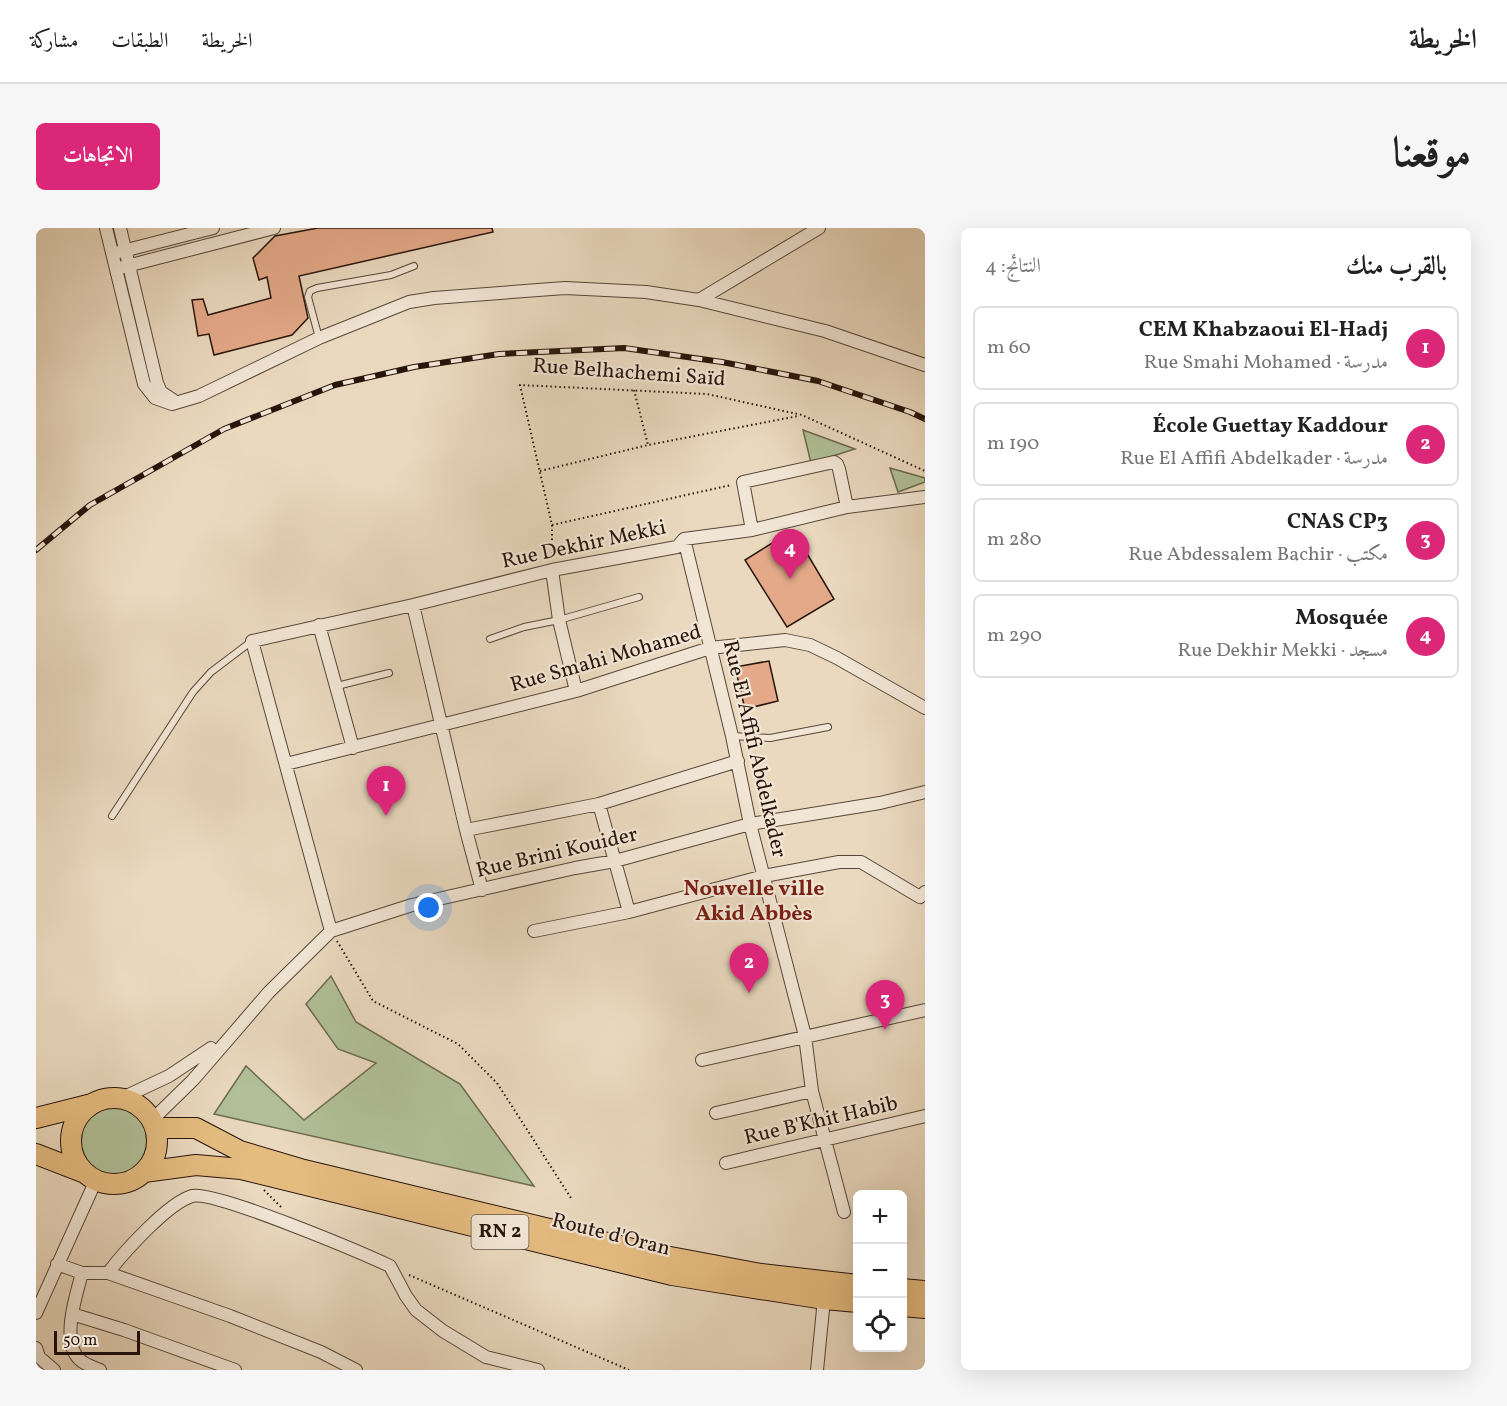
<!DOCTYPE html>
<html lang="ar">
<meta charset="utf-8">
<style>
:root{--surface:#fff;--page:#f6f6f6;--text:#222;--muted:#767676;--line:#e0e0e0;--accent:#db2777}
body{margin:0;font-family:Vollkorn,Amiri,serif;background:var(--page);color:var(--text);direction:rtl}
.controls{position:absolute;right:18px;bottom:18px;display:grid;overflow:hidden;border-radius:9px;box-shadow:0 6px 24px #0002}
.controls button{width:54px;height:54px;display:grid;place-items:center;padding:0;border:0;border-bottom:2px solid var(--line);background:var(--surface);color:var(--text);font:30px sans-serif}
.scale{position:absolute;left:18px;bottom:15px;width:86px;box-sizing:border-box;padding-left:6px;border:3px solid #28140b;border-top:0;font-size:16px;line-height:21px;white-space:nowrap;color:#28140b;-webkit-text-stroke:4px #f1e6d5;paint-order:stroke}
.you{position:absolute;left:393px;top:680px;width:21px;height:21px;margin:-15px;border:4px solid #fff;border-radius:50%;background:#1a73e8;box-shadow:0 0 0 9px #1a73e833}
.badge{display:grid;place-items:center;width:39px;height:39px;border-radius:50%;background:var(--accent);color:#fff;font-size:20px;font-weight:700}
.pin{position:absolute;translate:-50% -50px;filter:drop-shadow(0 2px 3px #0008)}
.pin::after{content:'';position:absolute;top:32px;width:21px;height:18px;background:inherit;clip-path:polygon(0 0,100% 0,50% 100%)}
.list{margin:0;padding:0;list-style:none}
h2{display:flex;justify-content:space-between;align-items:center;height:78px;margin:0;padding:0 24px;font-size:26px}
h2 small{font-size:20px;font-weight:400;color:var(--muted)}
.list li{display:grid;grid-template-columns:39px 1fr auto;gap:18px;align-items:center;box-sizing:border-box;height:84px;margin:0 12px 12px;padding:0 12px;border:2px solid var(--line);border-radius:9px}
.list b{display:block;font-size:22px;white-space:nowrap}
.list p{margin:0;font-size:20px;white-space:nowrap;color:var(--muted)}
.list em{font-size:20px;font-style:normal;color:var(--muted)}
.icon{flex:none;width:33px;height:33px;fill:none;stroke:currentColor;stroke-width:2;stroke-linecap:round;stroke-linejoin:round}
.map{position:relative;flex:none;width:889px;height:1142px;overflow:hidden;direction:ltr;border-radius:9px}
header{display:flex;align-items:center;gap:36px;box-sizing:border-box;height:84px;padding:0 30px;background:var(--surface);border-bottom:2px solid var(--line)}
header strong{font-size:28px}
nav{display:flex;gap:33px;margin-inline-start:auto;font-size:21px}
.intro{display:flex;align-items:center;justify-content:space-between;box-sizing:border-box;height:144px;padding:0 36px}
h1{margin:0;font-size:42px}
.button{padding:15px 27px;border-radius:9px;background:var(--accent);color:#fff;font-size:21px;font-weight:700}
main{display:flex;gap:36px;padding:0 36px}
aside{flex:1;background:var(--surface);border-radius:9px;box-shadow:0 6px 24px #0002}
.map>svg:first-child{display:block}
.green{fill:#b1c097;stroke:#6c6a51;stroke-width:1.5}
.building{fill:#e4a989;stroke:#28140b;stroke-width:1.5}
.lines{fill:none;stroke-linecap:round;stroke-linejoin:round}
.service-casing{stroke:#584538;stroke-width:8}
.minor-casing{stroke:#584538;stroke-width:14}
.primary-casing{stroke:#28140b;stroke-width:22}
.path{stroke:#28140b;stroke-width:2;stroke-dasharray:1.5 3;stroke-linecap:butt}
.service{stroke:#f1e6d5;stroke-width:6}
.minor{stroke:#f1e6d5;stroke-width:12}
.primary{stroke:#e5bc80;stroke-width:20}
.rail-casing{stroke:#28140b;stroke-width:6}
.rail{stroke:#f1e6d5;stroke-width:4;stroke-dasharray:11;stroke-linecap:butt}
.labels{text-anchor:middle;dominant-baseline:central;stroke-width:4.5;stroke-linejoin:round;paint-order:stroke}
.shield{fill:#f1e6d5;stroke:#645348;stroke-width:1.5}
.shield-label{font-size:20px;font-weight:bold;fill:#28140b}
.street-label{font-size:21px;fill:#28140b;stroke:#f1e6d5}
.neighbourhood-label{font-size:22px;font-weight:bold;fill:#7a1f14;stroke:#f1e6d5}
</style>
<header>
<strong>الخريطة</strong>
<nav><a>الخريطة</a><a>الطبقات</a><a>مشاركة</a></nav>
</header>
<div class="intro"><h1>موقعنا</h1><a class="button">الاتجاهات</a></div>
<main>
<aside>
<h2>بالقرب منك<small>النتائج: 4</small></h2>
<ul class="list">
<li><span class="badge">1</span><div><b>CEM Khabzaoui El-Hadj</b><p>مدرسة · Rue Smahi Mohamed</p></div><em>60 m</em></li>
<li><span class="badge">2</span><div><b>École Guettay Kaddour</b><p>مدرسة · Rue El Affifi Abdelkader</p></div><em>190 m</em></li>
<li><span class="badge">3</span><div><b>CNAS CP3</b><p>مكتب · Rue Abdessalem Bachir</p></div><em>280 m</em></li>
<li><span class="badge">4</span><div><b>Mosquée</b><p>مسجد · Rue Dekhir Mekki</p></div><em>290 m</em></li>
</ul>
</aside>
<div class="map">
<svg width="889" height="1142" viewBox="0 0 889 1142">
<rect width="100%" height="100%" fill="#ead9bf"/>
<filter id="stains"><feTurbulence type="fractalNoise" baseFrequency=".00333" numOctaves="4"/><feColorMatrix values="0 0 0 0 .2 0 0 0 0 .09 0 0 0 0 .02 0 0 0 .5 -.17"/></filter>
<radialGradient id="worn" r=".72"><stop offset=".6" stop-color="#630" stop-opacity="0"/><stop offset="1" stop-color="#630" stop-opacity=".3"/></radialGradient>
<!-- green -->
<path class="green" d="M 767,202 L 819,221 L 775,235 Z
M 854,240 L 889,250 L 889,254 L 862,264 Z
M 295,748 L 320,794 L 424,856 L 498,958 L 178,886 L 210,838 L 268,892 L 340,835 L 302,821 L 270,776 Z
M44 913a34 34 0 1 1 68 0a34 34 0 1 1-68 0Z"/>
<!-- building -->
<path class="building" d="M 282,0 L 456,0 L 457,4 L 263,48 L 272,90 L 256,107 L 178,127 L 173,106 L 162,108 L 156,72 L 167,71 L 172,87 L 235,70 L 231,49 L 223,52 L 217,30 L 239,8 Z
M 757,302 L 798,371 L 751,399 L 709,332 Z
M 733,433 L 742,473 L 709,481 L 699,439 Z"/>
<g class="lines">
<!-- service casing -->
<g class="service-casing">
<path id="service" d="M 283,110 L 272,69 L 274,63 L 281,60 L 355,47 L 378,38
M 454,411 L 488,399 L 523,392 L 603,369
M 301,458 L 353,445
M 696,508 L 734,510 L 792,499
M 76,588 L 157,464 L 175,444 L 216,413"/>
</g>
<!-- minor casing -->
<g class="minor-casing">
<path id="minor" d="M 70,0 L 108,156 L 119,170 L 136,176 L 163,168 L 283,110 L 373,74 L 398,70 L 529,60 L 610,64 L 663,72 L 789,103 L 889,137
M 84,0 L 121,155 L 125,164 L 137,172
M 83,24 L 177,0
M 87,39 L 238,0
M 663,72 L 783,0
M 716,302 L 707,254 L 798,234 L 801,236 L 803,241 L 811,279
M 648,311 L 696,508 L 714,596 L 769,808 L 776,863 L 808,984
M 516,342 L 523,392 L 540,463
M 377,377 L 430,602 L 446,662
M 283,397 L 317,520
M 250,536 L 540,463 L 674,420 L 749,412 L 774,417 L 801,430 L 889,480
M 563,576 L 593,684
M 430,602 L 563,576 L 702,533
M 295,703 L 216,413 L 377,377 L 516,342 L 641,319 L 648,311 L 716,302 L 811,279 L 889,269
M 498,703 L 593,684 L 728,648 L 803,634 L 825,634 L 884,669 L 889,664
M 666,832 L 889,782
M 84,871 L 133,848 L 175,820
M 680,885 L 776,863
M 115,893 L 157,852 L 233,764 L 295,703 L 376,677 L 539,640 L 579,633 L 714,596 L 844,575 L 889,564
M 690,935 L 889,888
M 21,1036 L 46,1045 L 72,1045 L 194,1088 L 285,1124 L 320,1142
M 46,1045 C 40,1067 25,1113 43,1131 C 49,1137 57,1139 64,1142
M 72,1045 C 87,1025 132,975 156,968 C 178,962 326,1025 354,1038 L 370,1068 L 380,1082 L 407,1103 L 450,1129 L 502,1142
M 0,1085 L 60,952
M 36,1086 L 88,1102 L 199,1142
M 0,1120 L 3,1129 L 18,1142
M 781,1142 L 788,1071"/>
</g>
<!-- primary casing -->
<g class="primary-casing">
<path id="primary" d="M35 913a43 43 0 1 1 86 0a43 43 0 1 1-86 0Z
M 0,890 L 56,876
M 119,900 L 160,900 L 204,923 L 268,942 L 613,1025 L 725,1046 L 822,1057
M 0,926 L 49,945
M 108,944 L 160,937 L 205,941 L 636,1047 L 788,1071 L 822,1074
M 866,1061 L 889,1063
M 866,1078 L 889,1080"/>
</g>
<!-- path -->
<path class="path" d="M 598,162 L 612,217
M 504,243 L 612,217 L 762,188
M 516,297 L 695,257
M 516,330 L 516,297 L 484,157 L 671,166 L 766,187 L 889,243
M 301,713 L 337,773 L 422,816 L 461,855 L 535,970
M 228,962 L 247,981
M 373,1047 L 593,1142"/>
<!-- service -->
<use href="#service" class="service"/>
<!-- minor -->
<use href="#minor" class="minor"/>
<!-- primary -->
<use href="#primary" class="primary"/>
<!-- rail casing -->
<g class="rail-casing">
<path id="rail" d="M 0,322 L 54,277 L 188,201 L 299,157 L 378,139 L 463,126 L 588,120 L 686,134 L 782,153 L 874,184 L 889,191"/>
</g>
<!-- rail -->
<use href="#rail" class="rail"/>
</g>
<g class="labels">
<!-- shield labels -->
<rect class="shield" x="435.5" y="987" width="57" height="34" rx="4.5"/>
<g class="shield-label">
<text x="464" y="1004">RN 2</text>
</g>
<!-- street labels -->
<g class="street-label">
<text transform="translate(593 145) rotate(4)">Rue Belhachemi Saïd</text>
<text transform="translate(548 317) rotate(-12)">Rue Dekhir Mekki</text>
<text transform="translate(570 431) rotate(-16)">Rue Smahi Mohamed</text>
<text transform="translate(718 521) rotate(77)">Rue El Affifi Abdelkader</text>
<text transform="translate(521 625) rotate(-13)">Rue Brini Kouider</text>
<text transform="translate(785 893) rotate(-13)">Rue B'Khit Habib</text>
<text transform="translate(575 1007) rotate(14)">Route d'Oran</text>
</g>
<!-- neighbourhood labels -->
<g class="neighbourhood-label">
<text x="718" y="661">Nouvelle ville<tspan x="718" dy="25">Akid Abbès</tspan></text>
</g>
</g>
<rect width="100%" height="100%" filter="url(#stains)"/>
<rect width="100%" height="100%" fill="url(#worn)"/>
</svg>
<div class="controls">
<button>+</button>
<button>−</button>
<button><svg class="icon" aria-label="locate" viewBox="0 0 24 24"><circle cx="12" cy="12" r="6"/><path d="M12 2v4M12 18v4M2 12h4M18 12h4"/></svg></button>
</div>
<div class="scale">50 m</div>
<div class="you"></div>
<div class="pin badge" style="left:350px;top:588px">1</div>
<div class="pin badge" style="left:713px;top:765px">2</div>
<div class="pin badge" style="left:849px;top:802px">3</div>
<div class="pin badge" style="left:754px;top:351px">4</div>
</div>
</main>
